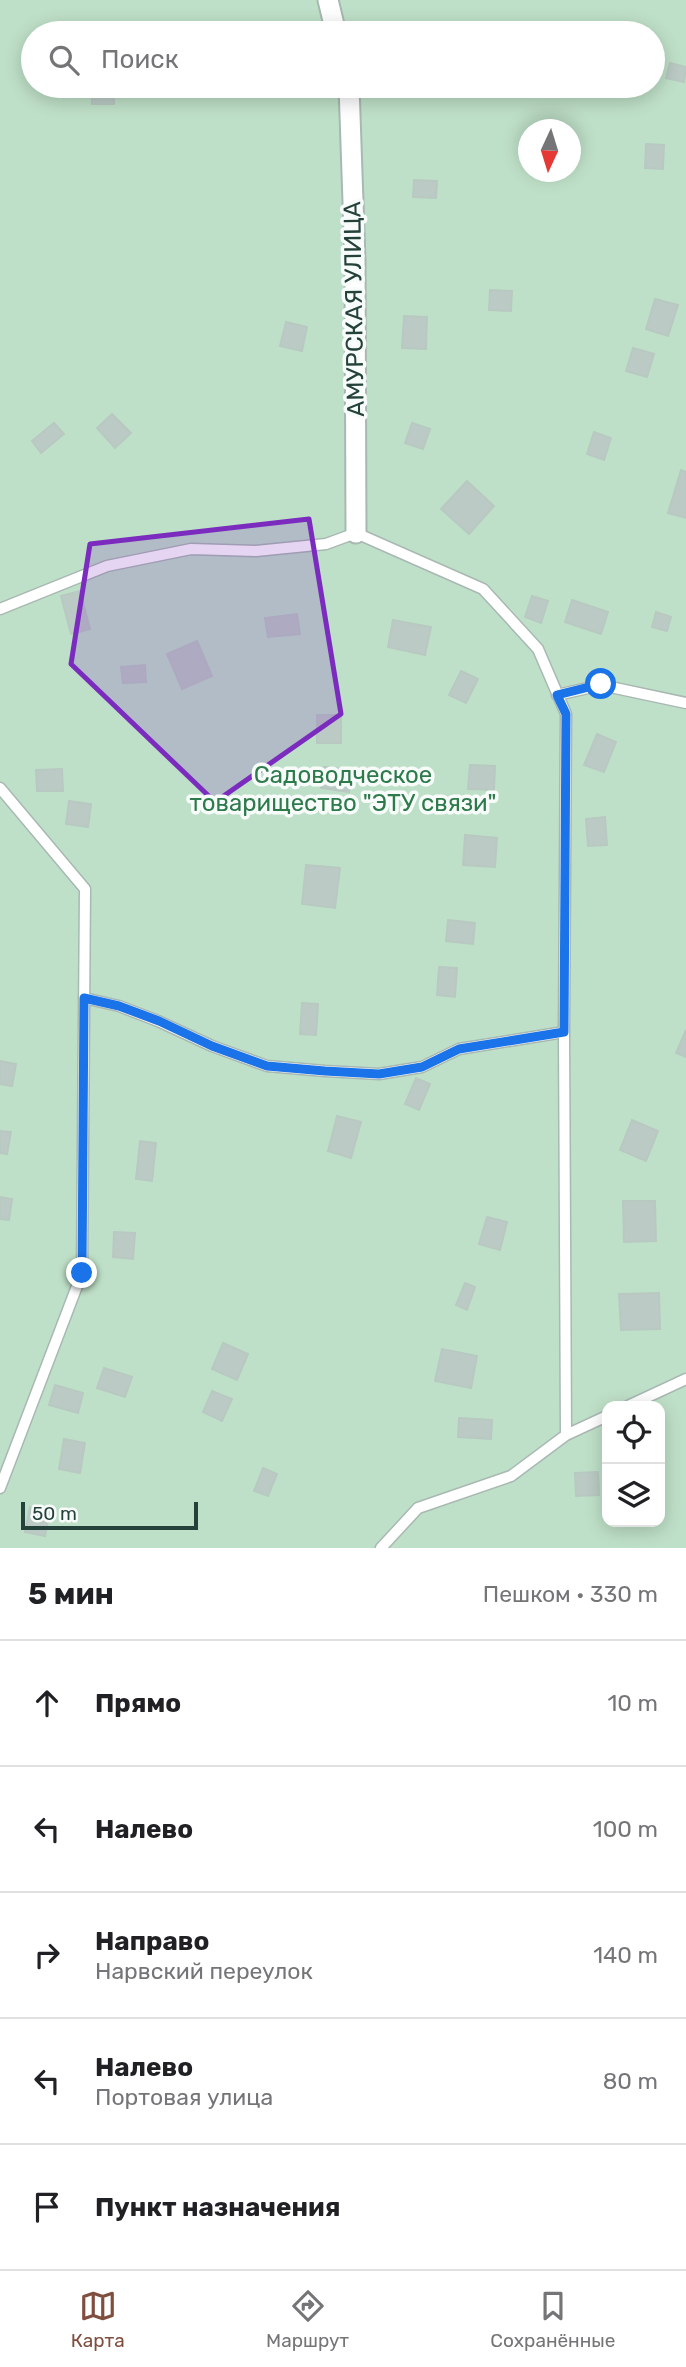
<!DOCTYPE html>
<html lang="ru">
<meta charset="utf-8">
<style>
:root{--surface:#fff;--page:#f2f2f2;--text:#202124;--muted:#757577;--line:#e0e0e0;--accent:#7f4e3f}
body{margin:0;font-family:Rubik,sans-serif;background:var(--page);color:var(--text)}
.controls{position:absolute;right:21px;bottom:21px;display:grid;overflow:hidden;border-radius:14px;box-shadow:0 4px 18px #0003}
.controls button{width:63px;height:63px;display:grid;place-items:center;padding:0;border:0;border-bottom:2px solid var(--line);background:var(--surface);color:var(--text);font:35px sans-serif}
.compass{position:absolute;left:518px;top:119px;width:63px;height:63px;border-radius:50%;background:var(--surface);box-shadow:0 4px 18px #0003;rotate:184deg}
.scale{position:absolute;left:21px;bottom:18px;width:177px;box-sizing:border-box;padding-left:7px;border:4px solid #24423a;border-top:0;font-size:19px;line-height:24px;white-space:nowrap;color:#24423a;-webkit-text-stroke:5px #f7fbf9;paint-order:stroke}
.stop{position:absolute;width:21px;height:21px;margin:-16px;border:5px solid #1a73e8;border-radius:50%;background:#fff}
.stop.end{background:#1a73e8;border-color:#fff;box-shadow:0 2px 7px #0008}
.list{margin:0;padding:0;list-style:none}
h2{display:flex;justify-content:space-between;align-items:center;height:91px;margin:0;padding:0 28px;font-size:30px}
h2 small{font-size:23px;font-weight:400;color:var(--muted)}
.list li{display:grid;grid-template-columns:46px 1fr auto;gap:21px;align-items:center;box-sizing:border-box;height:126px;padding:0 28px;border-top:2px solid var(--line)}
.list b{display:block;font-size:26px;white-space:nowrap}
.list p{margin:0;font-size:23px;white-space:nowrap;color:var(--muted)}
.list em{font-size:23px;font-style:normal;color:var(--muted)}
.icon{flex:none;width:38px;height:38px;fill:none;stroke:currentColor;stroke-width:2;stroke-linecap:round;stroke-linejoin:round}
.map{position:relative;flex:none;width:686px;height:1548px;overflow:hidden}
.search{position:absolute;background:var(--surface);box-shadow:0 4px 18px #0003;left:21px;right:21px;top:21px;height:77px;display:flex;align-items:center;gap:18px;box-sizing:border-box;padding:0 24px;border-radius:38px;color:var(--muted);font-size:26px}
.sheet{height:721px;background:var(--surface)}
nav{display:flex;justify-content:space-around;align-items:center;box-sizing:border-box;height:98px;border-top:2px solid var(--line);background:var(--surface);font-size:19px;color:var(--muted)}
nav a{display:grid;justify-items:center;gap:4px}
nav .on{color:var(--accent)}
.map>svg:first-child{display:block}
.green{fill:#bfe0c8;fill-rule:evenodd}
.building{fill:#bbcac4;stroke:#b8c9c2;stroke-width:2}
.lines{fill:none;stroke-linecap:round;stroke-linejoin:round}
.service-casing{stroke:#a8b8b2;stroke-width:13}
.minor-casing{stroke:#a8b8b2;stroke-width:23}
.service{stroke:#fff;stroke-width:10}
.minor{stroke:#fff;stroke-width:19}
.route{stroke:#1a73e8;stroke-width:9}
.marked{fill:#7b2cbf;fill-opacity:0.2;stroke:#7b2cbf;stroke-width:5;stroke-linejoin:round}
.labels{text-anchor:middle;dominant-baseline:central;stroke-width:7;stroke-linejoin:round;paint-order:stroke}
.street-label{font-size:24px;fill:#24423a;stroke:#f7fbf9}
.park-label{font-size:24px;fill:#2d7a4b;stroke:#f7fbf9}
</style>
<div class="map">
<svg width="686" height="1548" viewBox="0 0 686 1548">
<rect width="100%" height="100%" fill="#e6efeb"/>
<!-- green -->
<path class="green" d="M 0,0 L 686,0 L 686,1548 L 0,1548 ZM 33,33 L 653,33 L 653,86 L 33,86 ZM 528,130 L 570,130 L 570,172 L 528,172 ZM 607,1406 L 660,1406 L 660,1522 L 607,1522 Z"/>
<!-- building -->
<path class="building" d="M 670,63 L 686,67 L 684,82 L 666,78 Z
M 92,86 L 114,86 L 114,104 L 92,104 Z
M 646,144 L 664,145 L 663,169 L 645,168 Z
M 414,180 L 437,181 L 436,198 L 413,197 Z
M 490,290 L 512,291 L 511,311 L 489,310 Z
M 655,299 L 678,305 L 668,336 L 646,329 Z
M 404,316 L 427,317 L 426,349 L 402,348 Z
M 286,322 L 307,327 L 302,351 L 280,346 Z
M 633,348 L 654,354 L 647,377 L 626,371 Z
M 112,414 L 131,433 L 115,448 L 97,428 Z
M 54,423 L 64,434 L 41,453 L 32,441 Z
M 412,423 L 430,429 L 423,449 L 405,443 Z
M 594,432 L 611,438 L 604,460 L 587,454 Z
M 681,470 L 686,472 L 686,518 L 668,513 Z
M 467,481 L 494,506 L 469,534 L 441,509 Z
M 80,591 L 90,629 L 71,634 L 61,596 Z
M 532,596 L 548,601 L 541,623 L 525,617 Z
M 572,600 L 608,612 L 601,634 L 565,622 Z
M 656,612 L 671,617 L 667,631 L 652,627 Z
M 297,614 L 300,634 L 268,637 L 265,618 Z
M 393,620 L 431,627 L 425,655 L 388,647 Z
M 197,641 L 212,676 L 182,689 L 167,654 Z
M 145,665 L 146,682 L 123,683 L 121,667 Z
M 461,671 L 478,679 L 466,703 L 449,695 Z
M 317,715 L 341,715 L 341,743 L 317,743 Z
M 597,734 L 616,742 L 604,772 L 584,765 Z
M 470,765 L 495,766 L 494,790 L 468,789 Z
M 324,767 L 352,770 L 349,792 L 321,788 Z
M 62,769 L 63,791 L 37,791 L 36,770 Z
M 69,801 L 91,804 L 88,827 L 66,824 Z
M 605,817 L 607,845 L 588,846 L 586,819 Z
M 465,835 L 497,838 L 495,867 L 463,865 Z
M 306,865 L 340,868 L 335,908 L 302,904 Z
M 448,920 L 475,923 L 473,944 L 446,941 Z
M 439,967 L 457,968 L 455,997 L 437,995 Z
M 302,1003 L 318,1004 L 316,1035 L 300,1034 Z
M 686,1030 L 686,1057 L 676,1053 Z
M 0,1061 L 16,1064 L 12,1086 L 0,1084 Z
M 416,1078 L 430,1084 L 419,1110 L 405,1104 Z
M 337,1116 L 361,1122 L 351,1158 L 328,1151 Z
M 632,1120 L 658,1131 L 646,1161 L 620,1150 Z
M 0,1131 L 11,1132 L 7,1154 L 0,1153 Z
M 140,1141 L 156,1143 L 152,1181 L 136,1179 Z
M 0,1197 L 12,1199 L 9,1220 L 0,1219 Z
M 623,1201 L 655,1201 L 656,1241 L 624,1242 Z
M 487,1217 L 507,1222 L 500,1250 L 479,1244 Z
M 114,1232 L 135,1233 L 133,1259 L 113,1257 Z
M 465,1283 L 475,1287 L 467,1310 L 456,1305 Z
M 659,1293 L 660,1329 L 621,1330 L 619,1294 Z
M 223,1343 L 248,1354 L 237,1380 L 212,1369 Z
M 442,1349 L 477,1356 L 471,1388 L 435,1381 Z
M 104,1368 L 132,1377 L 125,1397 L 97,1388 Z
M 55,1385 L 83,1393 L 78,1413 L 49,1405 Z
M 212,1391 L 232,1399 L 222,1421 L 203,1412 Z
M 459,1418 L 492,1420 L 491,1439 L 458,1437 Z
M 64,1439 L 85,1443 L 80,1473 L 59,1469 Z
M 263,1468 L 277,1474 L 268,1496 L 254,1491 Z
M 598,1472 L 599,1495 L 576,1496 L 575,1473 Z
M 30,1507 L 50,1511 L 45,1536 L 25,1532 Z"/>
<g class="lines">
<!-- service casing -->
<g class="service-casing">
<path id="service" d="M 0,609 L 107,566 L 191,549 L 256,551 L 326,544 L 356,533 L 483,589 L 538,649 L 566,714 L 564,1032 L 566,1435
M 557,695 L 601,685 L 686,703
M 0,788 L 85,889 L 82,1273 L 0,1488
M 84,998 L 119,1006 L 158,1021 L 212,1046 L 267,1066 L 325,1071 L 379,1074 L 422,1067 L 459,1049 L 564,1032
M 628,1406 L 686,1379
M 381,1548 L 418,1508 L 511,1476 L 566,1435 L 607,1416"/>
</g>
<!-- minor casing -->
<g class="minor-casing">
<path id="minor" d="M 328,0 L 336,33
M 349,86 L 355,260 L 356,533"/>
</g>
<!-- service -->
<use href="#service" class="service"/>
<!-- minor -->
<use href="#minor" class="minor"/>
</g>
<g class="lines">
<!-- route -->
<path class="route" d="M 82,1273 L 84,998 L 119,1006 L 159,1021 L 212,1046 L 267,1066 L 325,1071 L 379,1074 L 422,1067 L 459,1049 L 564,1032 L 566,714 L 557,695 L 601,684"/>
</g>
<!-- marked area -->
<path class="marked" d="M 309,519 L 341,714 L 215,802 L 71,664 L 90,544 Z"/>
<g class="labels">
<!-- street labels -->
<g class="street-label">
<text transform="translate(354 309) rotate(-91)">АМУРСКАЯ УЛИЦА</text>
</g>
<!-- park labels -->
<g class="park-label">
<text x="343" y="775">Садоводческое<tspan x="343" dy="28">товарищество "ЭТУ связи"</tspan></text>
</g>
</g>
</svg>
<div class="controls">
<button><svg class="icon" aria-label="locate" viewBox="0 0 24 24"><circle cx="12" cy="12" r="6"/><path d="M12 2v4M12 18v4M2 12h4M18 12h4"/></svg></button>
<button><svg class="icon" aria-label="layers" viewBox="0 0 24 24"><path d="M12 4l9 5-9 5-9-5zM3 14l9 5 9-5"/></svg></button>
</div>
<svg class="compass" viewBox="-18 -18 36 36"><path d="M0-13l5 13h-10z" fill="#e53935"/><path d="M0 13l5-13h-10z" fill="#757577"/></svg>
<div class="scale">50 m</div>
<div class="stop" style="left:601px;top:684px"></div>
<div class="stop end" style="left:82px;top:1273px"></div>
<div class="search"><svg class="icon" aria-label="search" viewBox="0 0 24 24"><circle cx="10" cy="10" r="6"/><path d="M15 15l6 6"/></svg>Поиск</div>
</div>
<section class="sheet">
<h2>5 мин<small>Пешком · 330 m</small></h2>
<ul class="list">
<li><svg class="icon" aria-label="ahead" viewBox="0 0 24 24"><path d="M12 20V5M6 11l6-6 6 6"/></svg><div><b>Прямо</b></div><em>10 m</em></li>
<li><svg class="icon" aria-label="left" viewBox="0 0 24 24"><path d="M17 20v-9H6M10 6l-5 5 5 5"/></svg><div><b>Налево</b></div><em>100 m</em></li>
<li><svg class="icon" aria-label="right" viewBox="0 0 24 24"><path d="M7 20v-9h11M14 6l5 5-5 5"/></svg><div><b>Направо</b><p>Нарвский переулок</p></div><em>140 m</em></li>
<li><svg class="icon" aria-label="left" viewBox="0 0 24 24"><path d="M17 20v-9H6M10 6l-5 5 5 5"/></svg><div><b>Налево</b><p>Портовая улица</p></div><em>80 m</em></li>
<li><svg class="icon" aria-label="arrive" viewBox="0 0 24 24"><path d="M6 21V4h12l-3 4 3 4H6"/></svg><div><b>Пункт назначения</b></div></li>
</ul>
</section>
<nav>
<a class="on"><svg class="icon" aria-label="map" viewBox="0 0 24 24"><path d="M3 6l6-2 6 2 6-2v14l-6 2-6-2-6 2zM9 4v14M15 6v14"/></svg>Карта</a>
<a><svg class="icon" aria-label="directions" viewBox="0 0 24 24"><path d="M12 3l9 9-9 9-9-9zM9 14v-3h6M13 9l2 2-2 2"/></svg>Маршрут</a>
<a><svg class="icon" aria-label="saved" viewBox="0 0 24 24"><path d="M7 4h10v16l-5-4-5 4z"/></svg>Сохранённые</a>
</nav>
